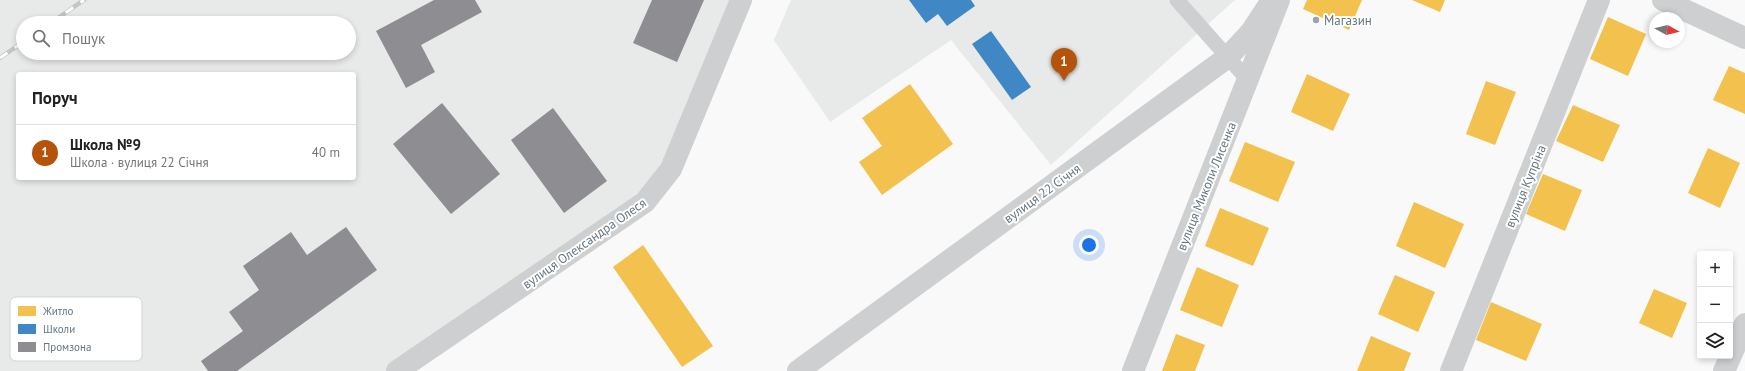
<!DOCTYPE html>
<html lang="uk">
<meta charset="utf-8">
<style>
body{margin:0;font-family:"PT Sans",sans-serif;background:#f2f2f2;color:#222}
.controls{position:absolute;right:12px;bottom:12px;display:grid;overflow:hidden;border-radius:4px;box-shadow:0 2px 6px #0003}
.controls button{width:36px;height:36px;display:grid;place-items:center;padding:0;border:0;border-bottom:1px solid #e0e0e0;background:#fff;color:#222;font:20px sans-serif}
.compass{position:absolute;left:1649px;top:12px;width:36px;height:36px;border-radius:50%;background:#fff;box-shadow:0 2px 6px #0003;rotate:98deg}
.you{position:absolute;left:1089px;top:245px;width:14px;height:14px;margin:-10px;border:3px solid #fff;border-radius:50%;background:#1a73e8;box-shadow:0 0 0 6px #1a73e833}
.badge{display:grid;place-items:center;width:26px;height:26px;border-radius:50%;background:#b45309;color:#fff;font-size:13px;font-weight:700}
.pin{position:absolute;translate:-50% -33px;filter:drop-shadow(0 1px 2px #0008)}
.pin::after{content:'';position:absolute;top:21px;width:14px;height:12px;background:inherit;clip-path:polygon(0 0,100% 0,50% 100%)}
.list{margin:0;padding:0;list-style:none}
h2{display:flex;justify-content:space-between;align-items:center;height:52px;margin:0;padding:0 16px;font-size:17px}
h2 small{font-size:13px;font-weight:400;color:#767676}
.list li{display:grid;grid-template-columns:26px 1fr auto;gap:12px;align-items:center;box-sizing:border-box;height:56px;padding:0 16px;border-top:1px solid #e0e0e0}
.list b{display:block;font-size:15px;white-space:nowrap}
.list p{margin:0;font-size:13px;white-space:nowrap;color:#767676}
.list em{font-size:13px;font-style:normal;color:#767676}
.icon{flex:none;width:22px;height:22px;fill:none;stroke:currentColor;stroke-width:2;stroke-linecap:round;stroke-linejoin:round}
.map{position:relative;flex:none;width:1745px;height:371px;overflow:hidden}
.search{position:absolute;background:#fff;box-shadow:0 2px 6px #0003;left:16px;top:16px;width:340px;height:44px;display:flex;align-items:center;gap:10px;box-sizing:border-box;padding:0 14px;border-radius:22px;color:#767676;font-size:15px}
.panel{position:absolute;background:#fff;box-shadow:0 2px 6px #0003;left:16px;top:72px;width:340px;height:108px;border-radius:4px}
.map>svg:first-child{display:block}
.built{fill:#e8e9e9;fill-rule:evenodd}
.homes{fill:#f2c14e}
.schools{fill:#3f88c5}
.industry{fill:#8d8d92}
.lines{fill:none;stroke-linecap:round;stroke-linejoin:round}
.service{stroke:#cecfd0;stroke-width:15}
.minor{stroke:#cecfd0;stroke-width:22}
.tertiary{stroke:#cecfd0;stroke-width:22}
.rail-casing{stroke:#c3c5c6;stroke-width:4.5}
.rail{stroke:#fff;stroke-width:3;stroke-dasharray:9;stroke-linecap:butt}
.poi-dot{fill:#99a4ac;stroke:#fff;stroke-width:1.5}
.labels{text-anchor:middle;stroke-width:4;stroke-linejoin:round;paint-order:stroke}
.poi-label{font-size:13px;fill:#657683;stroke:#fff;text-anchor:start}
.street-label{font-size:13px;fill:#657683;stroke:#fff}
.key{fill:#fff;stroke:#d1d6da;stroke-width:1}
.key-label{font-size:11px;fill:#657683}
</style>
<div class="map">
<svg width="1745" height="371" viewBox="0 0 1745 371">
<rect width="100%" height="100%" fill="#f9f9f9"/>
<path class="built" d="M0,0H741L645,202L397,371H0ZM23,23H349V53H23ZM18,74H354V178H18Z
M791,0H1235L1051,165L951,40L830,122L774,40Z"/>
<path class="homes" d="M1307,0H1362L1349,30L1303,9Z
M1412,0H1445L1440,12Z
M1608,17L1646,34L1628,76L1590,59Z
M1729,66L1745,73V114L1713,100Z
M1307,74L1350,94L1333,131L1291,112Z
M1486,81L1516,92L1495,145L1466,134Z
M910,84L953,144L882,195L859,162L882,146L862,118Z
M1573,105L1620,125L1603,162L1556,141Z
M1245,142L1295,162L1278,202L1229,181Z
M1708,148L1740,163L1720,208L1688,193Z
M1543,174L1582,190L1565,231L1526,214Z
M1414,202L1464,224L1445,268L1396,246Z
M1220,208L1269,228L1253,266L1205,246Z
M643,245L713,346L682,367L613,267Z
M1197,267L1239,285L1222,327L1180,310Z
M1395,275L1435,292L1418,332L1378,314Z
M1654,289L1687,303L1672,338L1639,323Z
M1491,302L1542,324L1526,361L1476,340Z
M1176,334L1205,345L1195,371H1162Z
M1371,336L1411,353L1404,371H1357Z"/>
<path class="schools" d="M909,0H971L975,6L947,26L938,14L926,23Z
M991,31L1031,87L1012,100L972,44Z"/>
<path class="industry" d="M434,0H475L482,12L421,45L435,72L406,88L376,31Z
M652,0H704L677,62L633,43Z
M442,103L500,174L451,214L393,144Z
M553,108L607,181L564,213L511,140Z
M346,227L377,270L237,371H208L201,361L243,331L229,312L259,290L243,266L291,232L307,255Z"/>
<g class="lines">
<path class="service" d="M1177,0L1248,80"/>
<path class="minor" d="M1663,0L1745,38
M397,371L645,202L671,169L741,0
M1133,371L1279,0
M1451,371L1599,0
M1724,371L1745,324"/>
<path class="tertiary" d="M798,371L1228,57L1251,32L1272,0"/>
<g class="rail-casing">
<path id="rail" d="M51,23L84,0
M0,58L23,42"/>
</g>
<use href="#rail" class="rail"/>
</g>
<circle class="poi-dot" cx="1316" cy="20" r="4"/>
<g class="labels">
<g class="poi-label">
<text x="1324" y="25">Магазин</text>
</g>
<g class="street-label">
<text transform="translate(1206 186) rotate(-68)" y="5">вулиця Миколи Лисенка</text>
<text transform="translate(1525 186) rotate(-68)" y="5">вулиця Купріна</text>
<text transform="translate(1042 193) rotate(-36)" y="5">вулиця 22 Січня</text>
<text transform="translate(584 243) rotate(-35)" y="5">вулиця Олександра Олеся</text>
</g>
</g>
<rect x="10" y="297" width="132" height="64" rx="6" class="key"/>
<rect x="18" y="306" width="18" height="10" fill="#f2c14e"/>
<rect x="18" y="324" width="18" height="10" fill="#3f88c5"/>
<rect x="18" y="342" width="18" height="10" fill="#8d8d92"/>
<g class="key-label">
<text x="43" y="315">Житло</text>
<text x="43" y="333">Школи</text>
<text x="43" y="351">Промзона</text>
</g>
</svg>
<div class="controls">
<button>+</button>
<button>−</button>
<button><svg class="icon" aria-label="layers" viewBox="0 0 24 24"><path d="M12 4l9 5-9 5-9-5zM3 14l9 5 9-5"/></svg></button>
</div>
<svg class="compass" viewBox="-18 -18 36 36"><path d="M0-13l5 13h-10z" fill="#e53935"/><path d="M0 13l5-13h-10z" fill="#767676"/></svg>
<div class="you"></div>
<div class="pin badge" style="left:1064px;top:81px">1</div>
<div class="search"><svg class="icon" aria-label="search" viewBox="0 0 24 24"><circle cx="10" cy="10" r="6"/><path d="M15 15l6 6"/></svg>Пошук</div>
<section class="panel">
<h2>Поруч<small></small></h2>
<ul class="list">
<li><span class="badge">1</span><div><b>Школа №9</b><p>Школа · вулиця 22 Січня</p></div><em>40 m</em></li>
</ul>
</section>
</div>
